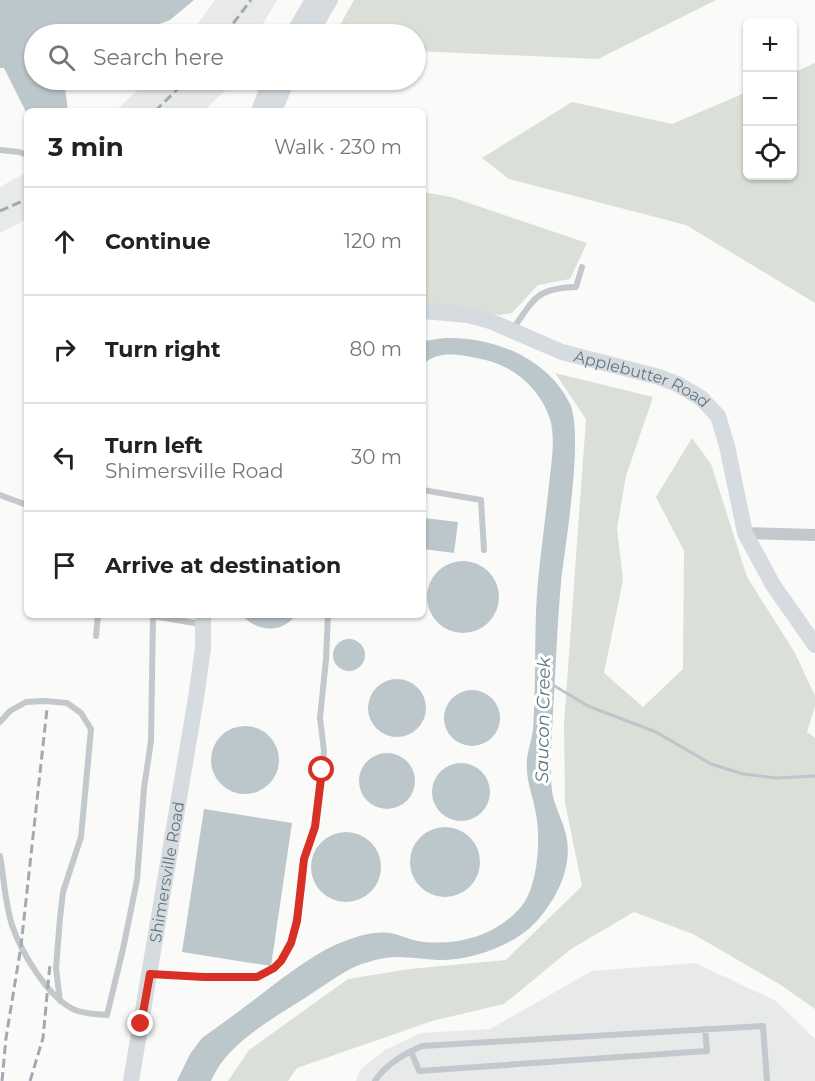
<!DOCTYPE html>
<meta charset="utf-8">
<style>
body{margin:0;font-family:Montserrat,sans-serif;background:#f6f6f6;color:#222}
.controls{position:absolute;right:18px;top:18px;display:grid;overflow:hidden;border-radius:9px;box-shadow:0 2px 4px #0004}
.controls button{width:54px;height:54px;display:grid;place-items:center;padding:0;border:0;border-bottom:2px solid #e0e0e0;background:#fff;color:#222;font:30px sans-serif}
.stop{position:absolute;width:18px;height:18px;margin:-14px;border:4px solid #d93025;border-radius:50%;background:#fff}
.stop.end{background:#d93025;border-color:#fff;box-shadow:0 2px 6px #0008}
.list{margin:0;padding:0;list-style:none}
h2{display:flex;justify-content:space-between;align-items:center;height:78px;margin:0;padding:0 24px;font-size:26px}
h2 small{font-size:20px;font-weight:400;color:#767676}
.list li{display:grid;grid-template-columns:39px 1fr auto;gap:18px;align-items:center;box-sizing:border-box;height:108px;padding:0 24px;border-top:2px solid #e0e0e0}
.list b{display:block;font-size:22px;white-space:nowrap}
.list p{margin:0;font-size:20px;white-space:nowrap;color:#767676}
.list em{font-size:20px;font-style:normal;color:#767676}
.icon{flex:none;width:33px;height:33px;fill:none;stroke:currentColor;stroke-width:2;stroke-linecap:round;stroke-linejoin:round}
.map{position:relative;flex:none;width:815px;height:1081px;overflow:hidden}
.search{position:absolute;background:#fff;box-shadow:0 2px 4px #0004;left:24px;top:24px;width:402px;height:66px;display:flex;align-items:center;gap:15px;box-sizing:border-box;padding:0 21px;border-radius:33px;color:#767676;font-size:22px}
.panel{position:absolute;background:#fff;box-shadow:0 2px 4px #0004;left:24px;top:108px;width:402px;height:510px;border-radius:9px}
.map>svg:first-child{display:block}
.built{fill:#e8e9e9}
.green{fill:#dadfd7}
.water{fill:#bbc7cb}
.lines{fill:none;stroke-linecap:round;stroke-linejoin:round}
.stream{stroke:#bbc7cb;stroke-width:3}
.lane{stroke:#c3c8cc;stroke-width:6}
.street{stroke:#c3c8cc;stroke-width:12}
.secondary{stroke:#d6dbdf;stroke-width:16}
.rail{stroke:#a2aab0;stroke-width:3;stroke-dasharray:9 4.5;stroke-linecap:butt}
.route{stroke:#d93025;stroke-width:8}
.labels{text-anchor:middle;stroke-width:6;stroke-linejoin:round;paint-order:stroke}
.street-label{font-size:16px;fill:#657683;stroke:#fff}
.water-label{font-size:18px;font-style:italic;fill:#60757c;stroke:#fff}
</style>
<div class="map">
<svg width="815" height="1081" viewBox="0 0 815 1081">
<rect width="100%" height="100%" fill="#fafaf8"/>
<path class="built" d="M215,0H277L257,34H190Z
M149,80H231L225,91L203,111H115Z
M27,172V219L0,233V187Z
M695,963L776,1001L815,1039V1081H356L360,1070L385,1050L420,1033L490,1029L592,971Z"/>
<path class="green" d="M354,0H716L598,59L416,51V34H335Z
M815,63V303L686,225L509,179L482,158L572,102L672,124L747,92L748,176H792L793,73Z
M423,192L451,197L587,243L570,279L538,285L512,313L500,315L423,303Z
M555,373L653,397L626,476L617,528L623,580L604,673L643,707L683,669L684,551L656,497L692,438L711,464L747,577L795,653L815,696V706L807,732L815,738V1009L781,985L693,934L634,912L571,949L504,1004L432,1021L297,1068L288,1081H228L249,1050L348,979L410,969L506,960L582,886L565,802L564,723L586,419Z"/>
<path class="water" d="M0,0H194L170,20L135,34H34V80H64L68,111H27V114L4,68H0Z
M445,338C492,336 548,358 570,404C584,435 565,545 561,583C557,626 556,668 553,711C552,737 549,765 552,791C554,805 561,817 565,831C575,864 557,899 535,923C513,946 470,961 438,960C420,959 403,955 385,958C374,960 360,964 350,969C334,978 320,988 305,998C271,1020 227,1043 211,1081H177L190,1054L202,1038C226,1021 249,1004 272,986C295,969 318,951 345,941C361,935 378,930 395,934C405,937 414,941 424,942C461,945 496,935 521,907C538,887 541,839 536,814C533,795 525,779 527,759C528,749 532,739 533,729C537,676 533,623 539,571C542,542 546,514 549,485C551,464 556,440 550,419C540,388 513,365 481,359C463,355 437,349 423,365V341Z
M424,518L458,522L454,553L423,549Z
M427 597a36 36 0 1 1 72 0a36 36 0 1 1-72 0Z
M241,615H296C281,634 258,632 241,615Z
M333 655a16 16 0 1 1 32 0a16 16 0 1 1-32 0Z
M368 708a29 29 0 1 1 58 0a29 29 0 1 1-58 0Z
M444 718a28 28 0 1 1 56 0a28 28 0 1 1-56 0Z
M211 760a34 34 0 1 1 68 0a34 34 0 1 1-68 0Z
M359 781a28 28 0 1 1 56 0a28 28 0 1 1-56 0Z
M432 792a29 29 0 1 1 58 0a29 29 0 1 1-58 0Z
M204,809L292,823L271,966L182,952Z
M410 862a35 35 0 1 1 70 0a35 35 0 1 1-70 0Z
M311 867a35 35 0 1 1 70 0a35 35 0 1 1-70 0Z"/>
<g class="lines">
<path class="stream" d="M553,685L588,706L656,732L711,764L743,774L776,778L815,776"/>
<path class="lane" d="M0,150L19,152L27,155
M513,329C534,299 536,288 576,287L582,267
M423,490L481,500L484,550
M0,495L27,505
M153,616L200,624
M96,636L98,615
M0,722L10,711L26,702L45,701L67,703L81,713L91,729L81,837L63,892L60,918L56,968L60,1001
M0,856C4,878 5,904 12,925C21,952 48,998 75,1010C84,1014 97,1014 107,1015L123,949L137,880L144,788L151,741L153,615
M151,974L204,977H257L274,968L281,961L291,943L302,888L304,859L315,827L318,809L324,751L320,718L326,659L328,615
M411,1051L419,1071L707,1051L705,1029
M375,1081C385,1065 406,1053 422,1046L763,1026L767,1081"/>
<path class="street" d="M745,533L815,535"/>
<g class="secondary">
<path d="M293,34L313,0"/>
<path d="M310,34L330,0"/>
<path d="M259,111L271,80"/>
<path d="M274,111L287,80"/>
<path id="s1" d="M423,311L468,315L490,321L562,352L659,377L677,384L701,398L718,416L727,446L745,533L773,585L815,645"/>
<path id="s2" d="M131,1081L196,698L203,648V615"/>
</g>
<path class="rail" d="M225,34L251,0
M155,111L187,80
M0,211L27,199
M2,1081L6,1038L21,946L47,709
M30,1081L43,1038L50,964"/>
</g>
<g class="lines">
<path class="route" d="M141,1024L150,974L204,977H257L274,968L281,961L291,943L297,921L304,859L315,827L322,770"/>
</g>
<g class="labels">
<g class="street-label">
<text dy="6" stroke="none"><textPath href="#s1" startOffset="231">Applebutter Road</textPath></text>
<text dy="6" stroke="none"><textPath href="#s2" startOffset="212">Shimersville Road</textPath></text>
</g>
<g class="water-label">
<text transform="translate(543 720) rotate(-89)" y="6">Saucon Creek</text>
</g>
</g>
</svg>
<div class="controls">
<button>+</button>
<button>−</button>
<button><svg class="icon" aria-label="locate" viewBox="0 0 24 24"><circle cx="12" cy="12" r="6"/><path d="M12 2v4M12 18v4M2 12h4M18 12h4"/></svg></button>
</div>
<div class="stop" style="left:322px;top:770px"></div>
<div class="stop end" style="left:141px;top:1024px"></div>
<div class="search"><svg class="icon" aria-label="search" viewBox="0 0 24 24"><circle cx="10" cy="10" r="6"/><path d="M15 15l6 6"/></svg>Search here</div>
<section class="panel">
<h2>3 min<small>Walk · 230 m</small></h2>
<ul class="list">
<li><svg class="icon" aria-label="ahead" viewBox="0 0 24 24"><path d="M12 20V5M6 11l6-6 6 6"/></svg><div><b>Continue</b></div><em>120 m</em></li>
<li><svg class="icon" aria-label="right" viewBox="0 0 24 24"><path d="M7 20v-9h11M14 6l5 5-5 5"/></svg><div><b>Turn right</b></div><em>80 m</em></li>
<li><svg class="icon" aria-label="left" viewBox="0 0 24 24"><path d="M17 20v-9H6M10 6l-5 5 5 5"/></svg><div><b>Turn left</b><p>Shimersville Road</p></div><em>30 m</em></li>
<li><svg class="icon" aria-label="arrive" viewBox="0 0 24 24"><path d="M6 21V4h12l-3 4 3 4H6"/></svg><div><b>Arrive at destination</b></div></li>
</ul>
</section>
</div>
